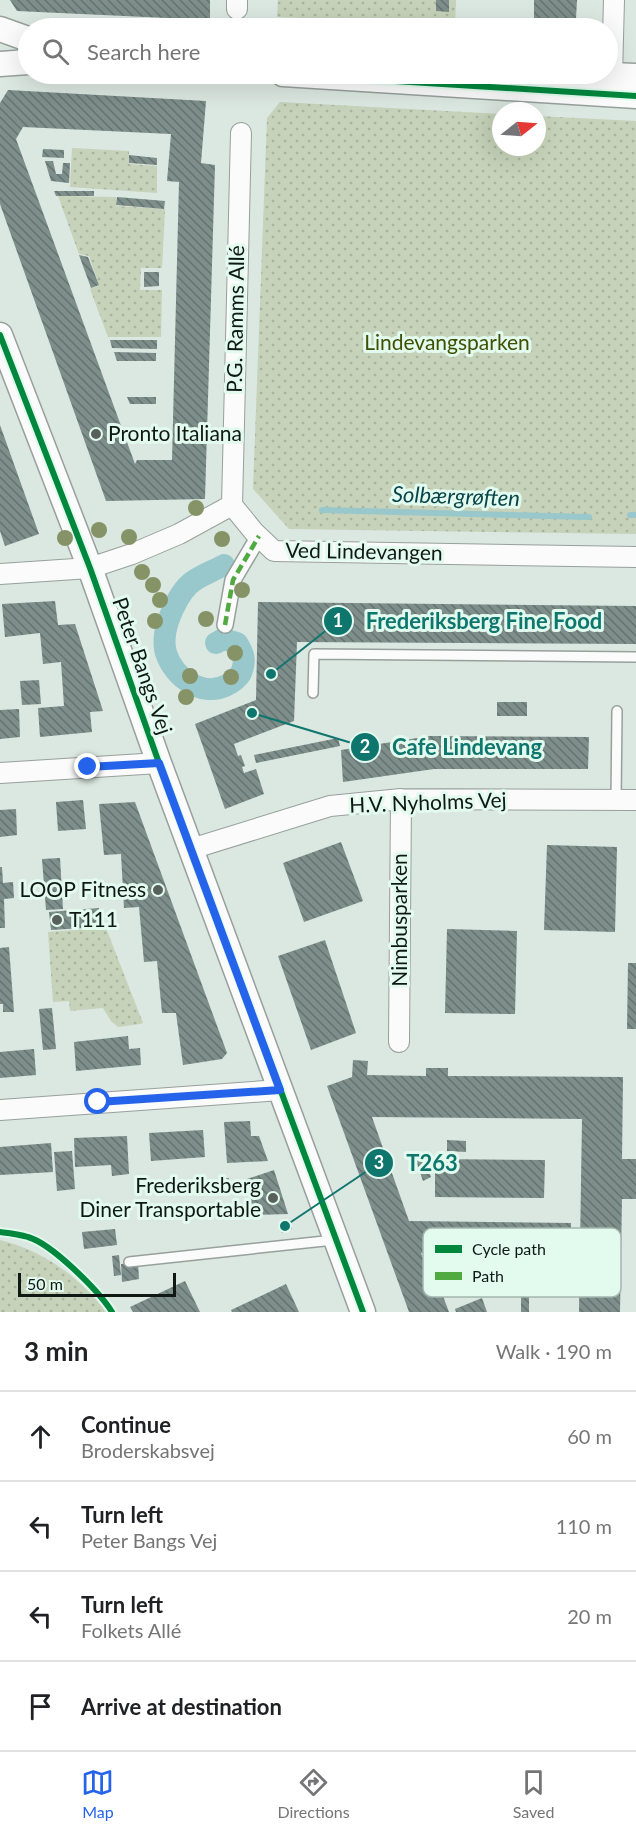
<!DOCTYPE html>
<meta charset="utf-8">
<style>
body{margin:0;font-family:Lato,sans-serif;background:#f2f2f2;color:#202124}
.compass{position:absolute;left:492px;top:102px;width:54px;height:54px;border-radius:50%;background:#fff;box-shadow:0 6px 24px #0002;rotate:73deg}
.scale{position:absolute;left:18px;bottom:15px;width:158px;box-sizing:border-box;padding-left:6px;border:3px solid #101814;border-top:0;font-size:16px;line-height:21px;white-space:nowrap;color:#101814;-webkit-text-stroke:4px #e2fbee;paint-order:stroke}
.stop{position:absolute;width:18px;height:18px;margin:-14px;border:4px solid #2563eb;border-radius:50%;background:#fff}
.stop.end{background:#2563eb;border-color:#fff;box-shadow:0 2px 6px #0008}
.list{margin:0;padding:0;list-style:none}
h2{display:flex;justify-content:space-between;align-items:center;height:78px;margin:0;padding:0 24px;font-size:26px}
h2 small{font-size:20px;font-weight:400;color:#757577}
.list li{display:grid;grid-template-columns:39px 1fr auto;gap:18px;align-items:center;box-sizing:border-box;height:90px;padding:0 24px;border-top:2px solid #e0e0e0}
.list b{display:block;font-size:22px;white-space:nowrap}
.list p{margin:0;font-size:20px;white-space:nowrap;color:#757577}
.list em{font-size:20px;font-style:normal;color:#757577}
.icon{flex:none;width:33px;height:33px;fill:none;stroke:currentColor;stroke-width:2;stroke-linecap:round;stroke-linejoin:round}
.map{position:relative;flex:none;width:636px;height:1312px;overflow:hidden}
.search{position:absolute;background:#fff;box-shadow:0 6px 24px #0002;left:18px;right:18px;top:18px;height:66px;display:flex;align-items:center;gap:15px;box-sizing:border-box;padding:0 21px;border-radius:33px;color:#757577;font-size:22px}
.sheet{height:438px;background:#fff}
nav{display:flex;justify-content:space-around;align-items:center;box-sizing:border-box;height:84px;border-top:2px solid #e0e0e0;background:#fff;font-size:16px;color:#757577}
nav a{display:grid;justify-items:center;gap:3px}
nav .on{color:#2563eb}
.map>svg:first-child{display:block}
.park{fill:url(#park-dots)}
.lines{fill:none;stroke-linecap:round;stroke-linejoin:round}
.stream{stroke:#98c8cb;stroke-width:6}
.canal{stroke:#98c8cb;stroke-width:22}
.building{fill:url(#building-back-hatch);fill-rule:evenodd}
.service-casing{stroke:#97a09c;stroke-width:12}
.pedestrian-casing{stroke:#97a09c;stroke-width:18}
.minor-casing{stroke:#97a09c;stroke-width:22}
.tertiary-casing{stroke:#97a09c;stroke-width:27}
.service{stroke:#fafbfa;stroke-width:9}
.pedestrian{stroke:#fafbfa;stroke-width:15}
.minor{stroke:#fafbfa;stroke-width:20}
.tertiary{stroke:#fafbfa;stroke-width:24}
.quiet{stroke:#51a942;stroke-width:4.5;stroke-dasharray:9 4.5;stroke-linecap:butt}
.cycleway-casing{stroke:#e2fbee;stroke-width:10}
.cycleway{stroke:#00873e;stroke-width:6}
.tree{fill:#869367}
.route{stroke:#2563eb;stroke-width:8}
.poi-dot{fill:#57605c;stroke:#e2fbee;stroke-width:2}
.labels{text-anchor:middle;stroke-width:6;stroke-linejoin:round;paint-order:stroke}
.street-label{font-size:21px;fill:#101814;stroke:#e2fbee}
.park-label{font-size:21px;fill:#414f03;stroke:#e2fbee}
.poi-label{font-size:21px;fill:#101814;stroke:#e2fbee;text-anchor:start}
.water-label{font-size:22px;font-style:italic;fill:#09444a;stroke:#e2fbee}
.key{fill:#e2fbee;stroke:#a3b7ad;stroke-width:1.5}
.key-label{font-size:16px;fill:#101814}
.leader{fill:none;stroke:#0f766e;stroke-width:2}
.callout-dot{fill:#0f766e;stroke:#e2fbee;stroke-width:2}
.mark-label{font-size:18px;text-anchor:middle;font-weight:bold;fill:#fff}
.callout-label{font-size:22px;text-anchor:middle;font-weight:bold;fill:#0f766e;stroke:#e2fbee;stroke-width:6;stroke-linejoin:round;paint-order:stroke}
</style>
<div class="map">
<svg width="636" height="1312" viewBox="0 0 636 1312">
<defs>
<pattern id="park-dots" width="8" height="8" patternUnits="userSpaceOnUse" patternTransform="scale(1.5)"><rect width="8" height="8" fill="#c6d2b9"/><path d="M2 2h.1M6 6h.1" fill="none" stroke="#a9b49e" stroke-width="1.8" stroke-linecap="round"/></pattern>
<pattern id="building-back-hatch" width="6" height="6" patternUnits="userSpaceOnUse" patternTransform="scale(1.5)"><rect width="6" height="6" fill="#7d8e8b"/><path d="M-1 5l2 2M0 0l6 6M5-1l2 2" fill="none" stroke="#657370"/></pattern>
</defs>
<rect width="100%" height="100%" fill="#dbe7e1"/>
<path class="park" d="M278,0H456L455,25L277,17Z
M280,102L501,114V147H537V116L636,121V534L289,529L253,489L267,118Z
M72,148L129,151V164L157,166V193L70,187Z
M58,196L116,197V206L165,209L162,268H141L140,290H162L161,337H108L90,289L99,285L89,256L79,254Z
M106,928L143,1023L140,1024L118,1027L111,1021L103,1008L70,1011L69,1001L53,1002L48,932Z
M0,1240C42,1250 80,1277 106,1312H0Z"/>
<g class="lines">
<path class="stream" d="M322,510L589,517
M630,515H636"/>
<path class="canal" d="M216,643L223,639L237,643C244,654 246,661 241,673C238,678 233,682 227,685C203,698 174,678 166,653C162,639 167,622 173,609C178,598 185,586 195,580C204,574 215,570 224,565"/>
</g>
<path class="building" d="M10,0H210V20L17,11Z
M436,0H449V12L436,11Z
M534,0H577L576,19L534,18Z
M8,90L206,101L201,163L215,165L205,499L106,501L0,204V103ZM23,127L171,134L167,181L179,182L172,460H137L135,464L16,139Z
M43,149L64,150V158L42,157Z
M129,155L157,158V165L129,163Z
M45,161H53L56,174H62L63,163H70L69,183L51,181Z
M54,191H94V196H56Z
M117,197L165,201L164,209L116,205Z
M79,255L88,257L99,285L91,288Z
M144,272H159V286L144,287Z
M110,340H157V349L112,348Z
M114,352L156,353V361H117Z
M127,397H156V404H130Z
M0,425L39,534L5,546L0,531Z
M55,601L58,625L75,624L103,711L90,712L92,732L40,737L38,708L64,706L61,662L43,664L40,633L5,637L2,604Z
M258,602L636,606V644L297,642L294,721L234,744L238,756L241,755L245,766L242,767L244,773L256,769L264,794L225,809L195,724L256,700Z
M39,680L41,704L22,705L20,681Z
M497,702H527V716H497Z
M19,709L20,737L0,739V710Z
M430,736L589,737L588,769H434L343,782L341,750Z
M338,738L340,746L256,763L254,755Z
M83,800L86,829L58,831L56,802Z
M135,802L227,1053L222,1059L183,1065L176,1013H162L157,961L144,962L139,907L124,908L121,854L104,855L99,804Z
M16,809L17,835L0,837V810Z
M341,842L363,901L304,922L283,863Z
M547,845L617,847L615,932L544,930Z
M60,858L63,909L46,910L42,859Z
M0,867H2L3,883L13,882L14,898L4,899L5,928H0Z
M99,908L100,927L51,930L49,912Z
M447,929L517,931L515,1014L445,1013Z
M325,940L356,1033L311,1050L278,956Z
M9,947L14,1012H3V1004H0V948Z
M628,963H636V1029H627Z
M52,1008L56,1049L43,1050L39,1009Z
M128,1036L129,1049L140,1048L141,1065L76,1071L74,1042Z
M34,1049L36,1075L0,1078V1052Z
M353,1060L368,1061L367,1075L426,1076V1068H448V1076L623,1077L622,1159H636V1199H622L620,1312H579L582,1119L372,1117L409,1221L571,1223V1255L421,1253L432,1283H438L449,1312H409L327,1086L352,1077Z
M250,1121L251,1136H259L268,1161L227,1163L224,1122Z
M203,1130L205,1157L151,1161L149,1133Z
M127,1136L129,1174L112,1176L111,1165L75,1167L74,1138Z
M447,1140L466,1141V1152L447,1151Z
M51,1143L53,1172L0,1175V1147Z
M72,1151L75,1189L57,1191L54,1152Z
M424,1158L431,1177L423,1181L416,1161Z
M435,1159L545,1160L544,1198L435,1197Z
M274,1170L288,1214L255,1215L244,1180Z
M229,1178V1188L219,1189L218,1179Z
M289,1220L292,1229L282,1233L279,1224Z
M115,1229L117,1245L84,1249L82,1232Z
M119,1255L121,1275L114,1276L112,1256Z
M138,1263L139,1279L122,1282L121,1264Z
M185,1281L200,1312H133L130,1307Z
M286,1284L299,1312H232L231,1310Z
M521,1295L529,1296V1312H521Z
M482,1298L487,1312H456L455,1309Z"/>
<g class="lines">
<g class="service-casing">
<path id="service" d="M313,693L314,654L636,657
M616,801L617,711
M129,1262L334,1240"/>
</g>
<g class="pedestrian-casing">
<path id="pedestrian" d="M225,625L233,580L259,536"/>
</g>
<g class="minor-casing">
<path id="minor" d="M237,9V0
M612,75L614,0
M232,505L254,532L274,551L636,557
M232,505L241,133
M0,574L90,568L132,554L179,534L232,505
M0,773L159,763
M191,849L330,806L401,799L636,800
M399,1042L401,799
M0,1110L280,1090"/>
</g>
<g class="tertiary-casing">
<path id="tertiary" d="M0,29L28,39
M0,64L28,62
M283,74L636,96
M587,74L636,76
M0,335L90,568L159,763L363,1312"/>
</g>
<use href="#service" class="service"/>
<use href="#pedestrian" class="pedestrian"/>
<use href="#minor" class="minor"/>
<use href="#tertiary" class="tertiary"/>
<path class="quiet" d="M225,625L233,580L259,536"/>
<g class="cycleway-casing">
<path id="cycleway" d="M283,74L636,96
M0,335L90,568L159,763L363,1312
M0,1232C9,1233 19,1234 28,1237C52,1244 99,1291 112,1312"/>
</g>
<use href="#cycleway" class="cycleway"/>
</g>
<g class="tree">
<circle cx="196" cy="508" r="8"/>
<circle cx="99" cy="530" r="8"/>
<circle cx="129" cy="537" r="8"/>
<circle cx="65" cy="538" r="8"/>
<circle cx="222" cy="539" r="8"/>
<circle cx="142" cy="572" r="8"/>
<circle cx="153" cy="585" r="8"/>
<circle cx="242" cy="590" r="8"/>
<circle cx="160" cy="600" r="8"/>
<circle cx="206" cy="619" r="8"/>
<circle cx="155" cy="621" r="8"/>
<circle cx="235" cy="653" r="8"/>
<circle cx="190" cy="676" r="8"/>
<circle cx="231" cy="677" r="8"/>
<circle cx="186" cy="697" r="8"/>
</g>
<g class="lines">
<path class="route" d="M88,767L159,763L280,1090L98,1102"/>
</g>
<g class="poi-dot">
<circle cx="96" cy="434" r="6"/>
<circle cx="158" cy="890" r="6"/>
<circle cx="57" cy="920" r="6"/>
<circle cx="273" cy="1198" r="6"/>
</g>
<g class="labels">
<g class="street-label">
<text transform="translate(236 319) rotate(-89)" y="7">P.G. Ramms Allé</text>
<text transform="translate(364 552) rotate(1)" y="7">Ved Lindevangen</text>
<text transform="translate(142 666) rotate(71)" y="7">Peter Bangs Vej</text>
<text transform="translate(428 803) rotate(-2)" y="7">H.V. Nyholms Vej</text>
<text transform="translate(400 920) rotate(-90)" y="7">Nimbusparken</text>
</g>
<g class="park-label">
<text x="447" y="350">Lindevangsparken</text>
</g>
<g class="poi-label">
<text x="108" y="441">Pronto Italiana</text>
<text x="146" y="897" text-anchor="end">LOOP Fitness</text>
<text x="69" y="927">T111</text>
<text x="261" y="1193" text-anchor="end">Frederiksberg<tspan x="261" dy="24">Diner Transportable</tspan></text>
</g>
<g class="water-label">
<text transform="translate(456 496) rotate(2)" y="8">Solbærgrøften</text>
</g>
</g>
<rect x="423" y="1228" width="198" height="69" rx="9" class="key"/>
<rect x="435" y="1245" width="27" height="8" fill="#00873e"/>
<rect x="435" y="1272" width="27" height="8" fill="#51a942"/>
<g class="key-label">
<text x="472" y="1255">Cycle path</text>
<text x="472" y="1282">Path</text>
</g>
<path class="leader" d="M271 674L338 621M252 713L365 747M285 1226L379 1163"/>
<g class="callout-dot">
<circle cx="271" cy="674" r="6"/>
<circle cx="252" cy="713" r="6"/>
<circle cx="285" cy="1226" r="6"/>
<circle cx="338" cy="621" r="15"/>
<circle cx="365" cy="747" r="15"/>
<circle cx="379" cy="1163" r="15"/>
</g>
<g class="mark-label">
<text x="338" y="627">1</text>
<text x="365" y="753">2</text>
<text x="379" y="1169">3</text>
</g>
<g class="callout-label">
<text x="484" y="629">Frederiksberg Fine Food</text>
<text x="467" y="755">Cafe Lindevang</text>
<text x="432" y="1171">T263</text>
</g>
</svg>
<svg class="compass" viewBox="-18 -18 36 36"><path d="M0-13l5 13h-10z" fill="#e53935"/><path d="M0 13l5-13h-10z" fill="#757577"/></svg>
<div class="scale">50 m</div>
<div class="stop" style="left:98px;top:1102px"></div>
<div class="stop end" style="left:88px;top:767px"></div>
<div class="search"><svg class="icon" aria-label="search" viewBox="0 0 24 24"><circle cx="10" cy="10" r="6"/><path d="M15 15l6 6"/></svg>Search here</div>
</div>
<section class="sheet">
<h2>3 min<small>Walk · 190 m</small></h2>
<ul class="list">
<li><svg class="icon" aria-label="ahead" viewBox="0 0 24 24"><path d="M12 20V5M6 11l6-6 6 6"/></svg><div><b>Continue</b><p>Broderskabsvej</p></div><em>60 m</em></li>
<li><svg class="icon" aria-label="left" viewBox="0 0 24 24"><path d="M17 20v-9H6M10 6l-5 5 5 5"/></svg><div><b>Turn left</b><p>Peter Bangs Vej</p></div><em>110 m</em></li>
<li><svg class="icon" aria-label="left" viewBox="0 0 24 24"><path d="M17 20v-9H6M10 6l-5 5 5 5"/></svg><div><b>Turn left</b><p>Folkets Allé</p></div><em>20 m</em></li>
<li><svg class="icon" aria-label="arrive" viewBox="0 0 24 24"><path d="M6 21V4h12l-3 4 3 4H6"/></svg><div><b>Arrive at destination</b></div></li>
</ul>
</section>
<nav>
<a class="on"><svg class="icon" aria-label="map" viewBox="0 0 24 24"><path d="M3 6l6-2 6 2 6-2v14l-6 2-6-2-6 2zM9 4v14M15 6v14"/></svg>Map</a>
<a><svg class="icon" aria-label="directions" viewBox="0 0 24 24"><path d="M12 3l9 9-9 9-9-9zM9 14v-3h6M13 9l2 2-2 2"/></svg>Directions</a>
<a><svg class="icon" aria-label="saved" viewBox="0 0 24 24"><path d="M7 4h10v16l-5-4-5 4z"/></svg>Saved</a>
</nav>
